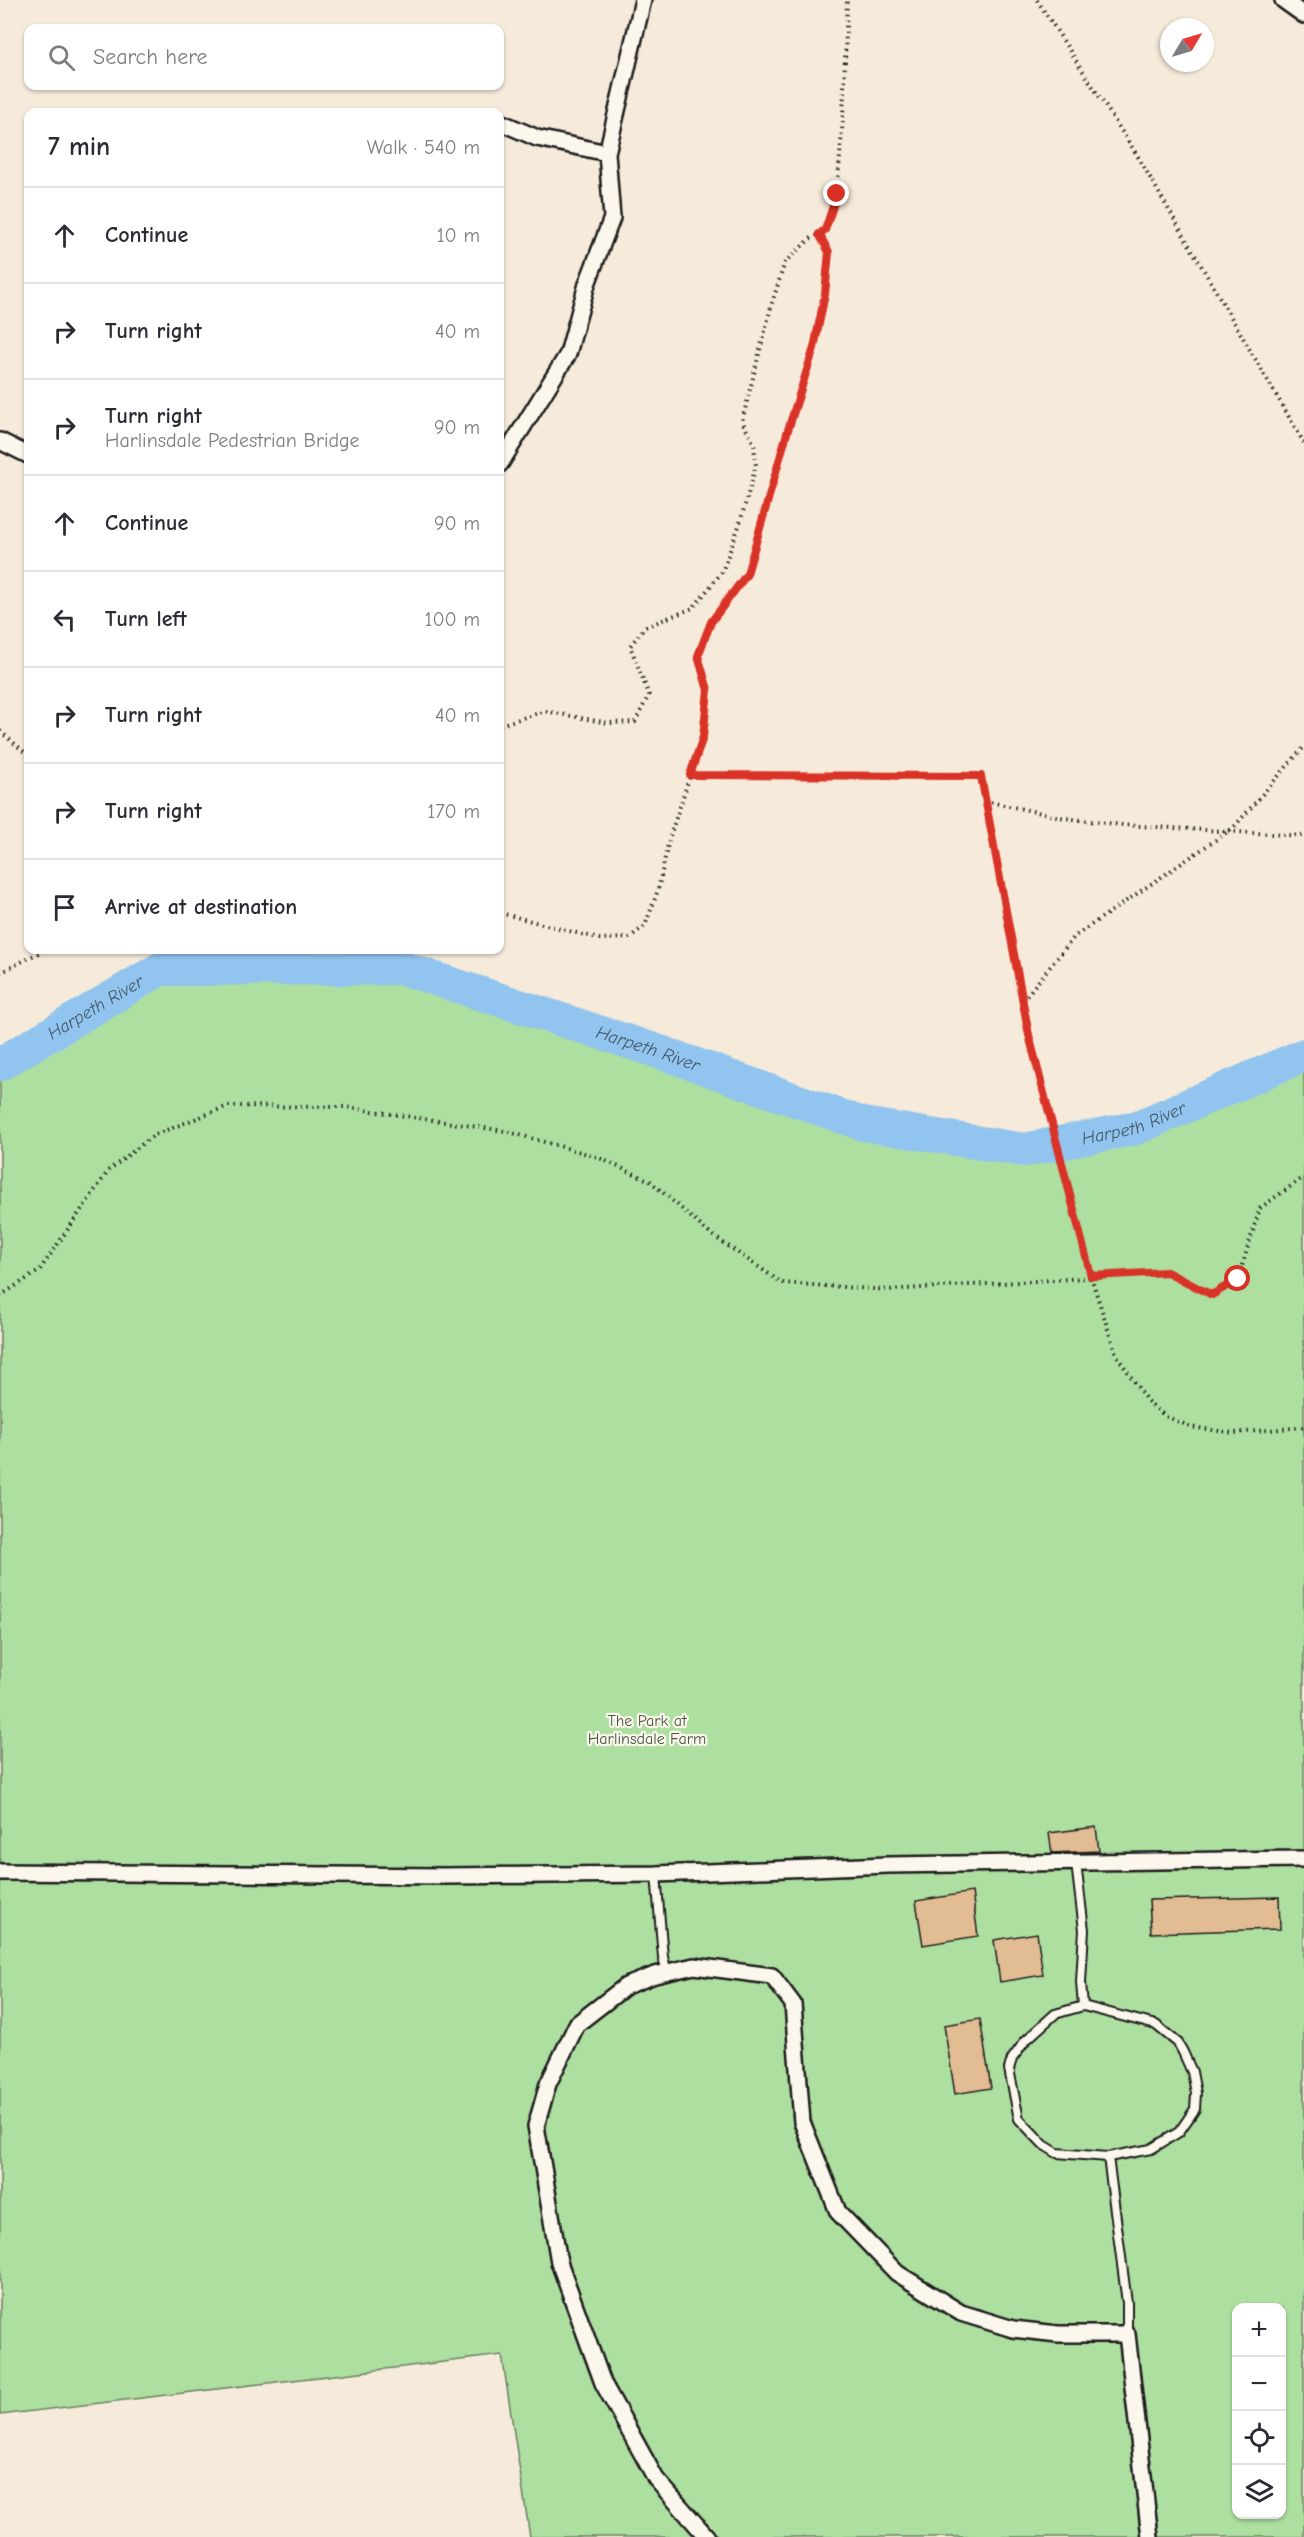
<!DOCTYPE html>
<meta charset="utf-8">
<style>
body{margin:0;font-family:"Comic Neue",sans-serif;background:#f7f7f7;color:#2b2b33}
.controls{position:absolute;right:18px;bottom:18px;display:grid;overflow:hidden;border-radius:12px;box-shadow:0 2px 4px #0004}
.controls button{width:54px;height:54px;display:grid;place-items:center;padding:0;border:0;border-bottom:2px solid #e1e1e2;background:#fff;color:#2b2b33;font:30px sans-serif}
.compass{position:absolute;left:1160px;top:18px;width:54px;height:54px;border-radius:50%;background:#fff;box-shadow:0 2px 4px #0004;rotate:52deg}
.stop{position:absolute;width:18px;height:18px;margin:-14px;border:4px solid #d93025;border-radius:50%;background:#fff}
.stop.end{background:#d93025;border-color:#fff;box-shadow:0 2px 6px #0008}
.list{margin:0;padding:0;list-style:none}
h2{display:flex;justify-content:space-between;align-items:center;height:78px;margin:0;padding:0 24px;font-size:26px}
h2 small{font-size:20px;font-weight:400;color:#7c7c81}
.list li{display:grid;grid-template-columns:39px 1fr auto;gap:18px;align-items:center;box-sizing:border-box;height:96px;padding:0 24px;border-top:2px solid #e1e1e2}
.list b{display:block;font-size:22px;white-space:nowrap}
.list p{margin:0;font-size:20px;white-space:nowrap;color:#7c7c81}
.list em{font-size:20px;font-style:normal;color:#7c7c81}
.icon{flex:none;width:33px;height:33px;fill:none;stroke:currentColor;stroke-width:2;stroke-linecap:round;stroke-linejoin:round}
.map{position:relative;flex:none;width:1304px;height:2537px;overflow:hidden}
.search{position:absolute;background:#fff;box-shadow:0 2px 4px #0004;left:24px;top:24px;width:480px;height:66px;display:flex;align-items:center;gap:15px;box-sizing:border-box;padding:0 21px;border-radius:12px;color:#7c7c81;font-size:22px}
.panel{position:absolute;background:#fff;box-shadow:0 2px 4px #0004;left:24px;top:108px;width:480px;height:846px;border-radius:12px}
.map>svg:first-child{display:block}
.green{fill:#addfa0;stroke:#647e5e;stroke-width:1.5;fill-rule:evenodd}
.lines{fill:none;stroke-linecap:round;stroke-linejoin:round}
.river{stroke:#91c4ee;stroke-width:34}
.building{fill:#e2bd93;stroke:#1c1c1c;stroke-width:1.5}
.lane-casing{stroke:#1c1c1c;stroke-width:12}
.street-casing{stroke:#1c1c1c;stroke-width:20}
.path{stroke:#1c1c1c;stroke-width:4;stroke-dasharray:1.5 4.5;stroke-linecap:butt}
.lane{stroke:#fbf7ec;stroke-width:8}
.street{stroke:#fbf7ec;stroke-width:15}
.route{stroke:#d93025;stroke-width:8}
.labels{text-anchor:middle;stroke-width:4.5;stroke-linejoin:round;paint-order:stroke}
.park-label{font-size:16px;fill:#485644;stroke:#fbf7ec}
.water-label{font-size:18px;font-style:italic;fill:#455766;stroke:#fbf7ec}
</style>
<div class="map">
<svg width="1304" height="2537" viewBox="0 0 1304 2537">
<rect width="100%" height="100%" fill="#f6ebda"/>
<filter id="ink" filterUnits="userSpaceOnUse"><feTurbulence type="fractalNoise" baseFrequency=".0167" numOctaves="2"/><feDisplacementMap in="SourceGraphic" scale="12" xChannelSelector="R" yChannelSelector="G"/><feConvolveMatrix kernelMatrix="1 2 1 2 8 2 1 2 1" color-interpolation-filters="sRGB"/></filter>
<g filter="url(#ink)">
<path class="green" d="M402,968L660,1052L863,1124L1024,1150L1136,1128L1304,1055V2537H530L502,2355L0,2415V1064L160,969ZM1236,2308H1282V2514H1236Z"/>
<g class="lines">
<path class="river" id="s1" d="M0,1064L160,969L402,968L660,1052L863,1124L1024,1150L1136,1128L1304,1055"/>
</g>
<path class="building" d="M1096,1827L1099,1851L1052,1853L1049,1833Z
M972,1892L978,1936L923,1945L916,1901Z
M1279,1897L1280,1929L1151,1933L1149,1900Z
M1037,1933L1043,1975L1000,1982L994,1940Z
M980,2019L991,2088L955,2094L944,2025Z"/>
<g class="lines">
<g class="lane-casing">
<path id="lane" d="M1076,1863L1084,1930L1081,1982L1083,2006L1055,2014L1025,2041L1012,2059L1009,2069L1019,2119L1044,2145L1057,2153L1108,2157L1151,2149L1179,2132L1195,2109L1196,2093L1192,2072L1183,2052L1178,2043L1156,2025L1083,2006
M656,1874L663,1957L667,1972
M1108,2157L1127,2303V2334"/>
</g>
<g class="street-casing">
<path id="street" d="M1283,0L1304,15
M500,122L537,138L607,153
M0,441L28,455
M500,464L568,354L587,284L612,218L607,153L643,0
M0,1872L445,1876L656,1874L888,1865L1304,1859
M707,2537L656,2479L603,2383L559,2262L536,2126L548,2084L577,2024L626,1986L655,1975L694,1966L772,1976L793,2004L802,2122L838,2212L897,2273L961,2313L1013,2329L1058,2334H1127L1150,2537"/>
</g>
<path class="path" d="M1037,0L1137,155L1304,443
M500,725L545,711L608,723L635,722L649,695L630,646L645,627L693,608L722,572L739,526L756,466L754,444L742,421L772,303L785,262L810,239L825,230L837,194L843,118L847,0
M0,731L28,755
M690,775L981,776L1029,1035L1091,1277L1116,1354L1147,1401L1165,1416L1191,1427L1233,1433L1304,1427
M985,801L1065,818L1123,825L1304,836
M500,913L600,939L629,938L645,926L658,890L669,839L703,737L708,690L698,656L711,622L747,574L787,433L814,348L825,294L829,252L819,234
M0,973L44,950
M1023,1000L1075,936L1233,828L1304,747
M0,1296L39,1271L109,1170L154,1135L228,1106L345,1107L505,1131L595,1156L650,1181L709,1233L782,1283L888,1290L1167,1273L1212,1295L1238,1279L1260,1208L1304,1177"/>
<use href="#lane" class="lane"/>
<use href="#street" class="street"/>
</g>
</g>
<g class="lines" filter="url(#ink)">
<path class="route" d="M837,194L825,230L819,234L829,252L825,294L814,348L787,433L747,574L711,622L698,656L708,690L703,737L690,775L981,776L1029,1035L1091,1276L1167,1272L1212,1295L1238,1279"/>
</g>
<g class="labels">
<g class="park-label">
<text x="647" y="1726">The Park at<tspan x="647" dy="18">Harlinsdale Farm</tspan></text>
</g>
<g class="water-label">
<text dy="6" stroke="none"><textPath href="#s1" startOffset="111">Harpeth River</textPath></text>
<text dy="6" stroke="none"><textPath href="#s1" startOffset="687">Harpeth River</textPath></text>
<text dy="6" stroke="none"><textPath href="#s1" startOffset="1191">Harpeth River</textPath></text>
</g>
</g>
</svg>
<div class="controls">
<button>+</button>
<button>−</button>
<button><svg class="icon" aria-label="locate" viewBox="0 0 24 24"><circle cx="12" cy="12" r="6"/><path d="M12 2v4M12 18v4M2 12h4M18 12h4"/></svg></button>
<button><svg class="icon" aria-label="layers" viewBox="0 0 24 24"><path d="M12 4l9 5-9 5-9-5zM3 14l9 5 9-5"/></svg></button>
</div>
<svg class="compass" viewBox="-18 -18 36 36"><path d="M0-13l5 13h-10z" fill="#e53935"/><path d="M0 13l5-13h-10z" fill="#7c7c81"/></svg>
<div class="stop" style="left:1238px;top:1279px"></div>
<div class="stop end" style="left:837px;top:194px"></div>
<div class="search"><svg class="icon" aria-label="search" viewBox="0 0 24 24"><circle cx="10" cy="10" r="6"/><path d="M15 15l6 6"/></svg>Search here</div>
<section class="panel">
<h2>7 min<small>Walk · 540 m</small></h2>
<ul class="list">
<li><svg class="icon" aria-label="ahead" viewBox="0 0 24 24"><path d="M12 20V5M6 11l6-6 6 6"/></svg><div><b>Continue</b></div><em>10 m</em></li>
<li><svg class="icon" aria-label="right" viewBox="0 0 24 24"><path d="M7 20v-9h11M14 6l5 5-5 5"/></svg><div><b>Turn right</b></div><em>40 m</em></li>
<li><svg class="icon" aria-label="right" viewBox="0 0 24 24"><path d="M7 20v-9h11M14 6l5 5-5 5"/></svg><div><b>Turn right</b><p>Harlinsdale Pedestrian Bridge</p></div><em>90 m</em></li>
<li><svg class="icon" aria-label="ahead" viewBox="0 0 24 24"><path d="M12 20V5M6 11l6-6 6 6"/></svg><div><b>Continue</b></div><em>90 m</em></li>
<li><svg class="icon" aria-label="left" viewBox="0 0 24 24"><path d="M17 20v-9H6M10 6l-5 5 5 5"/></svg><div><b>Turn left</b></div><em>100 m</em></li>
<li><svg class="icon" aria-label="right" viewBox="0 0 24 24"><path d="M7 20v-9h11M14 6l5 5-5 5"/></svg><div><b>Turn right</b></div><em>40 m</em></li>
<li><svg class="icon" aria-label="right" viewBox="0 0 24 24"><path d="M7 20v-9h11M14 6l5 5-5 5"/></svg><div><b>Turn right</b></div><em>170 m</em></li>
<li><svg class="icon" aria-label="arrive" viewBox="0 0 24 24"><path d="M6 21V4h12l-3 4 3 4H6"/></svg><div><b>Arrive at destination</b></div></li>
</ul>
</section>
</div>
